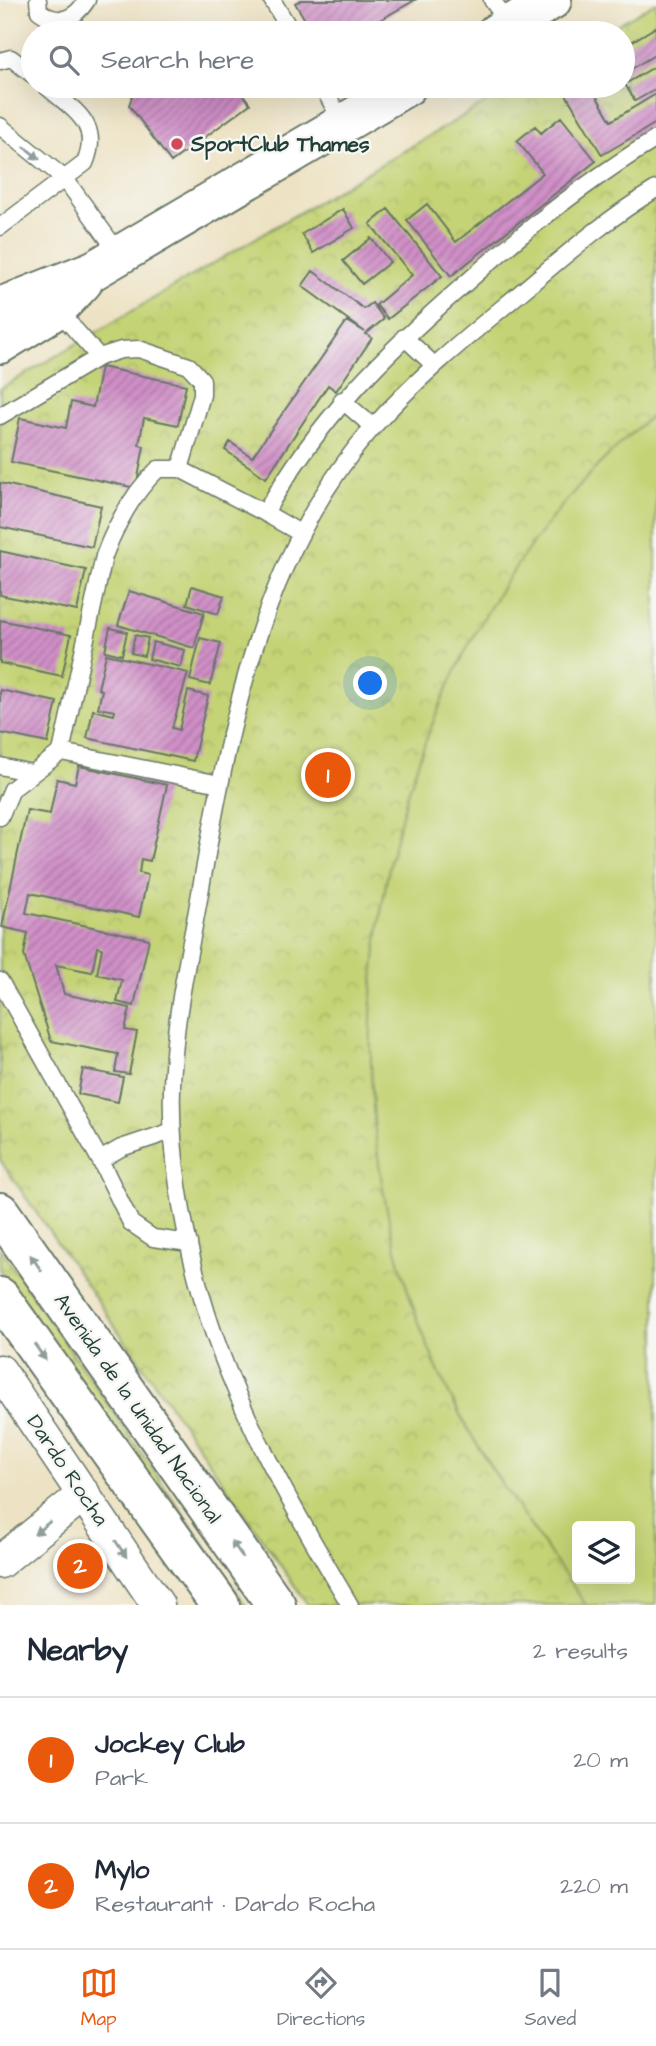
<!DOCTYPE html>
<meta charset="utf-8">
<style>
body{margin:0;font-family:"Architects Daughter",sans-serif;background:#f6f6f7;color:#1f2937}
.controls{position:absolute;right:21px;bottom:21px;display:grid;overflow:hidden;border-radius:7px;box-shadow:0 7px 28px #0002}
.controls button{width:63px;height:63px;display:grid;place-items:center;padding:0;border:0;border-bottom:2px solid #e0e1e3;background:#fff;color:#1f2937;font:35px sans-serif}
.you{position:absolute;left:371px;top:684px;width:24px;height:24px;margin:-18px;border:5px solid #fff;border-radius:50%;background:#1a73e8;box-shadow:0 0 0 10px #1a73e833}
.badge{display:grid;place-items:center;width:46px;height:46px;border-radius:50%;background:#ea580c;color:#fff;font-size:23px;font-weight:700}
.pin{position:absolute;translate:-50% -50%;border:4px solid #fff;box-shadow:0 2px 7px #0006}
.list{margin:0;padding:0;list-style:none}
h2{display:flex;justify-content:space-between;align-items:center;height:91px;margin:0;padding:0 28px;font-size:30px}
h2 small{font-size:23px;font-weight:400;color:#747a83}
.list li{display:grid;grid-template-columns:46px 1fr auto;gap:21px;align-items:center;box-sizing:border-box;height:126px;padding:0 28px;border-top:2px solid #e0e1e3}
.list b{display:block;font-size:26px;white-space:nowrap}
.list p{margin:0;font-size:23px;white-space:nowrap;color:#747a83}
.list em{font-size:23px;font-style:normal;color:#747a83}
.icon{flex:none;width:38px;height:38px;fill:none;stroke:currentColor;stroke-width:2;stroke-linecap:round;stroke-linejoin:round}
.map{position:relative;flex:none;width:656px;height:1605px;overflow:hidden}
.search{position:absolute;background:#fff;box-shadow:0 7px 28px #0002;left:21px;right:21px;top:21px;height:77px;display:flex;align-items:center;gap:18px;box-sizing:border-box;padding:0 24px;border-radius:38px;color:#747a83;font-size:26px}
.sheet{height:343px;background:#fff}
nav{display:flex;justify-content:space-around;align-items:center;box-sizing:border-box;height:98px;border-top:2px solid #e0e1e3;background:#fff;font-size:19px;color:#747a83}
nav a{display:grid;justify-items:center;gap:4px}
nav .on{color:#ea580c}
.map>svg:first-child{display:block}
.grass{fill:url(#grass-tufts);stroke:#728854;stroke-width:2}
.park{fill:url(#park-crowns);stroke:#728854;stroke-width:2;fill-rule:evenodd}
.pitch{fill:#c4d375;stroke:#728854;stroke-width:2;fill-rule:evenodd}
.building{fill:url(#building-hatch)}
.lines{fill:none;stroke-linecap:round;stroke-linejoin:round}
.lane-casing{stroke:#677766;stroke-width:19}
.street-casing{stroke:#677766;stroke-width:35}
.secondary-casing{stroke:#677766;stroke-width:42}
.lane{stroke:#fff;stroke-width:16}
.street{stroke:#fff;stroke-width:32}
.secondary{stroke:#fff;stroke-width:38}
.oneway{fill:#8f9e9a}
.poi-dot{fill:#d1495b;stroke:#f6f6f2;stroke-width:2.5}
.labels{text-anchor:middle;stroke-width:5;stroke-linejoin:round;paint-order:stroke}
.poi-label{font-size:21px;font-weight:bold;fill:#1f3d34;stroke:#f6f6f2;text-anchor:start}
.street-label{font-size:21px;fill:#1f3d34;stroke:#f6f6f2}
</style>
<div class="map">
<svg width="656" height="1605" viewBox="0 0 656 1605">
<defs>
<pattern id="grass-tufts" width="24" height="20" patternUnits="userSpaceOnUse" patternTransform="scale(1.75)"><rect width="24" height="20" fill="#c4d375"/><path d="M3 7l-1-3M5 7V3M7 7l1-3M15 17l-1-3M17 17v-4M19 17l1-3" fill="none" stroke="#a8b666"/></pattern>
<pattern id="park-crowns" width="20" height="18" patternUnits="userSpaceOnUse" patternTransform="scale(1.75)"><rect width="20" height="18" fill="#c4d375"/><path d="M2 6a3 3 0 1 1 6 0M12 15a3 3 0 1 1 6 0" fill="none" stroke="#a8b666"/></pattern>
<pattern id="building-hatch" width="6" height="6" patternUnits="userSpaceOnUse" patternTransform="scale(1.75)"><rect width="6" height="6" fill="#d08fc7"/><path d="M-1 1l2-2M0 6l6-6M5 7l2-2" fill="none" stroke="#a876a2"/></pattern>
</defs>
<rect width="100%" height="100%" fill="#f6f6f2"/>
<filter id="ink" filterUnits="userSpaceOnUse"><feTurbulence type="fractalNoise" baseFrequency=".0143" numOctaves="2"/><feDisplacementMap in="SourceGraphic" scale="14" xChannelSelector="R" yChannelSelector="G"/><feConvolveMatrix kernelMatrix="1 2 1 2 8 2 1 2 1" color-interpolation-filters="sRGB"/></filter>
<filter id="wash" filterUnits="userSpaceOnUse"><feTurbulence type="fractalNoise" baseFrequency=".00686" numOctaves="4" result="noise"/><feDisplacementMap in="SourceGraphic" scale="28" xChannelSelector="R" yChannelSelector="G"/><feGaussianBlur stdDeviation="1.57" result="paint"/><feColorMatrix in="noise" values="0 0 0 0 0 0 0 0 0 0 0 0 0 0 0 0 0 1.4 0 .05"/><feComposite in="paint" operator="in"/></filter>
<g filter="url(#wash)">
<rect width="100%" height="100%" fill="#ede2c3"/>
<path class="grass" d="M0,1248L246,1605H240L0,1271Z"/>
<path class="park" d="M656,2V1605H308L0,1160V389L514,86H623V33H603ZM577,1526H630V1579H577Z"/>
<path class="pitch" d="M656,412V1605H586C533,1528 475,1454 437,1368C296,1048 385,637 656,412ZM577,1526H630V1579H577Z"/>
<g id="blocks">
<path class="building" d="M301,0H415L357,33H313L295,3Z
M656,27V54L623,74V47Z
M656,66V89L635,101L625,84Z
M136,86H237L250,104L171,162L129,105Z
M561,86H603L594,92L611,121L656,94V123L602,155Z
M561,117L596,161L451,276L407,220L427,204L456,242L543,173L517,141L535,126L541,133Z
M343,209L354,228L313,253L302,234Z
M388,209L442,276L388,319L376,305L412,275L370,224Z
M371,238L390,262L362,284L343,261Z
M313,271L364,309L372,303L384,319L366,334L372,338L336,391L328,385L266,478L225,450L230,442L252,457L347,321L365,332L302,286Z
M101,367L186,385L178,425L144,418L139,445L144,446L136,488L11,462L20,418L66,428L71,402L93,407Z
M0,483L101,506L92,547L0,527Z
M0,551L86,570L77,611L0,595Z
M192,586L224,596L218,614L187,604Z
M129,591L204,613L194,648L118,625Z
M0,620L71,635L62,676L0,663Z
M110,628L127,632L122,655L105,651Z
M135,635L148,638L144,656L131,653Z
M200,638L221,643L210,685L190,680Z
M153,642L185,650L181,667L149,659Z
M106,654L188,673L172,728L179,730L188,691L208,696L193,761L87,738L93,710L114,715L115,711L98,708L102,690L98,689Z
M0,690L57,702L48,743L0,733Z
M79,766L167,785L150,861L141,859L139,873L148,875L139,917L30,893L26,913L149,939L134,1006L117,1002L122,980L97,974L102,948L97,947L92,972L56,965L64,994L130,1008L125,1030L137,1032L129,1074L115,1072L118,1054L51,1041L24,955L28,933L2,927L27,810L50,814L57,779L75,783Z
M83,1069L123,1077L118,1102L78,1094Z"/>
</g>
</g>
<g filter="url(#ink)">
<use href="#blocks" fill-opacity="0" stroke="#677766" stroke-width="2"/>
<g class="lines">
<g class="lane-casing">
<path id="lane" d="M38,0L39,11C59,26 74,20 87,0
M272,0L292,33
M492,0L510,25
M0,61L11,58L33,75
M322,86L343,123
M0,126L65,179L120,255
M0,227L85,163C102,123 73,110 46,86
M57,309L99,357
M404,337L434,365
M342,400L373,427
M0,416L99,357L121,350L139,349L189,366L202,380V395L180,469
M265,513L300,533
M61,752L220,784
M0,766L31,773
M0,817L12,789L61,752L104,556C116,524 133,493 158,469H180L265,513C317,420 386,352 466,283C525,230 588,180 656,139
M0,981L100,1160L131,1223L153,1238L189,1243
M100,1160L121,1148L172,1131
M350,1605C292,1507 234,1407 202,1297C180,1219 166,1135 174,1054C178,1000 191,946 200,893C229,729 260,553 375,425C415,380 461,342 507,304C555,264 603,221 656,189"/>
</g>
<g class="street-casing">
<path id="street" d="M0,1371L158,1605
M0,1562L84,1494"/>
</g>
<g class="secondary-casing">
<path id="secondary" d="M496,33L552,0
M0,307L94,270L407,86
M0,344L57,309L83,282
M0,1212L276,1605
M0,1297L220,1605"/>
</g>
<use href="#lane" class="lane"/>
<use href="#street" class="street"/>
<use href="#secondary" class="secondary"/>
</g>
<defs><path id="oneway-solid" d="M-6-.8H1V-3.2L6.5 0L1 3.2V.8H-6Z" transform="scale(1.75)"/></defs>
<g class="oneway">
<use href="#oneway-solid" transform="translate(32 153) rotate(39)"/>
<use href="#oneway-solid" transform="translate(36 1263) rotate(-125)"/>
<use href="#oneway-solid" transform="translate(40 1352) rotate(54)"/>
<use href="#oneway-solid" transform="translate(42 1528) rotate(141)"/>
<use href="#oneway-solid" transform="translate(121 1549) rotate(56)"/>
<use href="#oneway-solid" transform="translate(237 1549) rotate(-125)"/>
</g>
</g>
<circle class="poi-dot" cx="177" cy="144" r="7"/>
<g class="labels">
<g class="poi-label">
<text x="191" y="151">SportClub Thames</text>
</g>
<g class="street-label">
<text transform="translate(138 1408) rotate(55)" y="7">Avenida de la Unidad Nacional</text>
<text transform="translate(68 1470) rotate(56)" y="7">Dardo Rocha</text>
</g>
</g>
</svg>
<div class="controls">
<button><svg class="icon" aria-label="layers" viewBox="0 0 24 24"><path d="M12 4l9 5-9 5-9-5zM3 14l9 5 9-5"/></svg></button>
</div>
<div class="you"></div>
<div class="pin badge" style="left:328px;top:775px">1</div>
<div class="pin badge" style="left:80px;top:1566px">2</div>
<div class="search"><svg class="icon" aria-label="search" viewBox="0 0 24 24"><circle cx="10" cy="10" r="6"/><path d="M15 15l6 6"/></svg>Search here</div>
</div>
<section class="sheet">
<h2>Nearby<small>2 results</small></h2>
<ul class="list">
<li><span class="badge">1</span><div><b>Jockey Club</b><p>Park</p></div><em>20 m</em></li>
<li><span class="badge">2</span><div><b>Mylo</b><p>Restaurant · Dardo Rocha</p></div><em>220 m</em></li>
</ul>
</section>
<nav>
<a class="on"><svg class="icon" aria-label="map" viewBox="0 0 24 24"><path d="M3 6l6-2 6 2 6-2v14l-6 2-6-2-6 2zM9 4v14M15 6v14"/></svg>Map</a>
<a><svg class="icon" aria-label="directions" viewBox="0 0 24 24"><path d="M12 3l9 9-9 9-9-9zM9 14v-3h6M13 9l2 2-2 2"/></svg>Directions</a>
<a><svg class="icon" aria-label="saved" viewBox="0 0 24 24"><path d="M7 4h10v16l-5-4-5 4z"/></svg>Saved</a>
</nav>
